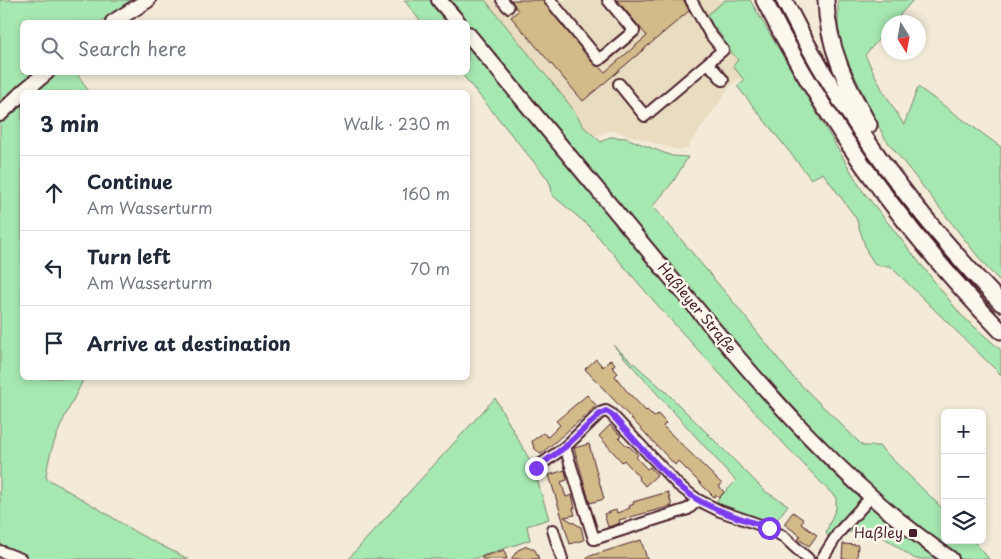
<!DOCTYPE html>
<meta charset="utf-8">
<style>
body{margin:0;font-family:"Playpen Sans",sans-serif;background:#f2f2f3;color:#1f2937}
.controls{position:absolute;right:15px;bottom:15px;display:grid;overflow:hidden;border-radius:8px;box-shadow:0 2px 8px #0003}
.controls button{width:45px;height:45px;display:grid;place-items:center;padding:0;border:0;border-bottom:1px solid #e0e1e3;background:#fff;color:#1f2937;font:25px sans-serif}
.compass{position:absolute;left:881px;top:15px;width:45px;height:45px;border-radius:50%;background:#fff;box-shadow:0 2px 8px #0003;rotate:169deg}
.stop{position:absolute;width:15px;height:15px;margin:-11px;border:4px solid #7c3aed;border-radius:50%;background:#fff}
.stop.end{background:#7c3aed;border-color:#fff;box-shadow:0 1px 5px #0008}
.list{margin:0;padding:0;list-style:none}
h2{display:flex;justify-content:space-between;align-items:center;height:65px;margin:0;padding:0 20px;font-size:21px}
h2 small{font-size:16px;font-weight:400;color:#747a83}
.list li{display:grid;grid-template-columns:32px 1fr auto;gap:15px;align-items:center;box-sizing:border-box;height:75px;padding:0 20px;border-top:1px solid #e0e1e3}
.list b{display:block;font-size:19px;white-space:nowrap}
.list p{margin:0;font-size:16px;white-space:nowrap;color:#747a83}
.list em{font-size:16px;font-style:normal;color:#747a83}
.icon{flex:none;width:28px;height:28px;fill:none;stroke:currentColor;stroke-width:2;stroke-linecap:round;stroke-linejoin:round}
.map{position:relative;flex:none;width:1001px;height:559px;overflow:hidden}
.search{position:absolute;background:#fff;box-shadow:0 2px 8px #0003;left:20px;top:20px;width:450px;height:55px;display:flex;align-items:center;gap:12px;box-sizing:border-box;padding:0 18px;border-radius:8px;color:#747a83;font-size:19px}
.panel{position:absolute;background:#fff;box-shadow:0 2px 8px #0003;left:20px;top:90px;width:450px;height:290px;border-radius:8px}
.map>svg:first-child{display:block}
.built{fill:#e9dcc0}
.green{fill:#a6e8b1;stroke:#78846e}
.building{fill:#d3ba89;stroke:#4a1f2b}
.lines{fill:none;stroke-linecap:round;stroke-linejoin:round}
.minor-casing{stroke:#4a1f2b;stroke-width:14}
.major-casing{stroke:#4a1f2b;stroke-width:18}
.highway-casing{stroke:#4a1f2b;stroke-width:19}
.minor{stroke:#fbf7ec;stroke-width:10}
.major{stroke:#fbf7ec;stroke-width:14}
.highway{stroke:#fbf7ec;stroke-width:15}
.route{stroke:#7c3aed;stroke-width:6}
.poi-dot{fill:#4a1f2b;stroke:#fbf7ec;stroke-width:2}
.labels{text-anchor:middle;stroke-width:5;stroke-linejoin:round;paint-order:stroke}
.street-label{font-size:14px;fill:#4a1f2b;stroke:#fbf7ec}
.poi-label{font-size:14px;fill:#4a1f2b;stroke:#fbf7ec;text-anchor:end}
</style>
<div class="map">
<svg width="1001" height="559" viewBox="0 0 1001 559">
<rect width="100%" height="100%" fill="#f3ebd8"/>
<filter id="ink" filterUnits="userSpaceOnUse"><feTurbulence type="fractalNoise" baseFrequency=".02" numOctaves="2"/><feDisplacementMap in="SourceGraphic" scale="10" xChannelSelector="R" yChannelSelector="G"/><feConvolveMatrix kernelMatrix="1 2 1 2 8 2 1 2 1" color-interpolation-filters="sRGB"/></filter>
<g filter="url(#ink)">
<path class="built" d="M485,0H730L763,75H747L732,84L687,148L681,150L673,149L617,131H609L598,135L593,134L584,127L570,105Z"/>
<path class="green" d="M0,0H131L100,22H22V72L77,73L89,92H22V378H84C69,410 49,442 46,478L99,509L137,533L188,559H0Z
M404,0H485L570,105L584,127L601,142L610,137L626,138L672,156L688,157L673,182L653,206L735,304L792,376L863,446H879L945,511V540H973L989,559H915L880,535L868,532H847L828,537L826,532L836,508V498L786,446L666,315L589,226L552,195L551,186L547,178L461,73L468,72V22H421Z
M725,0H750L862,190L961,315L1001,350V375L890,266H880L874,263L867,252L856,218L823,173L811,179L737,86L744,80L733,66L738,60L722,41L724,39L714,27L707,15Z
M838,0H913L894,22H888V29L865,55L882,89L904,125L918,87L1001,147V282L987,268L884,137L838,41Z
M613,345L665,391L766,492L788,505L773,525L715,502L736,481Z
M495,398L533,466L549,519L527,526L530,540L473,559H348Z"/>
<path class="building" d="M511,0H543L545,4L594,64L600,67L605,72L647,36L617,0H684L689,11L583,101L511,17L518,11Z
M596,359L603,367L611,359L615,364L612,367L618,373L615,376L625,389L646,411L647,410L654,417L658,414L666,423L663,426L666,429L722,484L719,486L724,492L719,498L716,495L714,497L678,461L675,465L585,369Z
M587,395L596,405L593,409L541,454L534,448L532,441L543,433L548,437L560,425L556,421Z
M610,425L621,436L619,438L628,447L629,446L638,455L636,457L647,469L650,467L657,475L645,486L638,478L639,477L624,460L622,462L599,436Z
M589,444L604,499L590,503L574,448Z
M565,470L567,480L561,482L566,497L572,495L575,508H573L575,515L564,517L581,527L584,540L570,544L549,475Z
M668,492L672,506L619,520L620,523L608,527L604,514L616,510L617,513L630,508L629,506L634,504L633,502Z
M793,512L804,520L801,524L817,535L809,546L798,539L801,536L784,524Z
M641,540L647,559H587V557Z
M843,544L858,545L857,559H842Z
M527,546L535,550L539,559H511L518,550Z
M504,550L507,559H482L481,557Z"/>
<g class="lines">
<g class="minor-casing">
<path id="minor" d="M502,0L508,7
M550,0L599,60L634,31L608,0
M708,63L723,80
M619,84L645,116L723,50L710,34L691,0
M536,468L565,447
M698,500L688,509L594,539L565,447L600,413L606,411L611,414L678,485L698,500L720,511L769,528L784,537L808,559
M553,530L562,559
M0,551L21,559
M822,559L839,532L871,497"/>
</g>
<g class="major-casing">
<path id="major" d="M439,0L458,22
M113,22L148,0
M468,34C537,117 607,200 676,284C759,383 843,486 951,559
M23,92L47,72
M0,114L22,93"/>
</g>
<g class="highway-casing">
<path id="highway" d="M764,0C825,122 906,233 1001,331
M784,0C839,111 915,214 1001,303
M826,0C827,46 847,86 869,125"/>
</g>
<use href="#minor" class="minor"/>
<use href="#major" class="major"/>
<use href="#highway" class="highway"/>
</g>
</g>
<g class="lines" filter="url(#ink)">
<path class="route" d="M536,468L565,447L600,414L606,411L611,414C636,441 668,481 698,500C720,513 746,520 769,528"/>
</g>
<rect class="poi-dot" x="908" y="528" width="10" height="10" rx="2.5"/>
<g class="labels">
<g class="street-label">
<text transform="translate(697 308) rotate(50)" y="5">Haßleyer Straße</text>
</g>
<g class="poi-label">
<text x="903" y="538">Haßley</text>
</g>
</g>
</svg>
<div class="controls">
<button>+</button>
<button>−</button>
<button><svg class="icon" aria-label="layers" viewBox="0 0 24 24"><path d="M12 4l9 5-9 5-9-5zM3 14l9 5 9-5"/></svg></button>
</div>
<svg class="compass" viewBox="-18 -18 36 36"><path d="M0-13l5 13h-10z" fill="#e53935"/><path d="M0 13l5-13h-10z" fill="#747a83"/></svg>
<div class="stop" style="left:769px;top:528px"></div>
<div class="stop end" style="left:536px;top:468px"></div>
<div class="search"><svg class="icon" aria-label="search" viewBox="0 0 24 24"><circle cx="10" cy="10" r="6"/><path d="M15 15l6 6"/></svg>Search here</div>
<section class="panel">
<h2>3 min<small>Walk · 230 m</small></h2>
<ul class="list">
<li><svg class="icon" aria-label="ahead" viewBox="0 0 24 24"><path d="M12 20V5M6 11l6-6 6 6"/></svg><div><b>Continue</b><p>Am Wasserturm</p></div><em>160 m</em></li>
<li><svg class="icon" aria-label="left" viewBox="0 0 24 24"><path d="M17 20v-9H6M10 6l-5 5 5 5"/></svg><div><b>Turn left</b><p>Am Wasserturm</p></div><em>70 m</em></li>
<li><svg class="icon" aria-label="arrive" viewBox="0 0 24 24"><path d="M6 21V4h12l-3 4 3 4H6"/></svg><div><b>Arrive at destination</b></div></li>
</ul>
</section>
</div>
